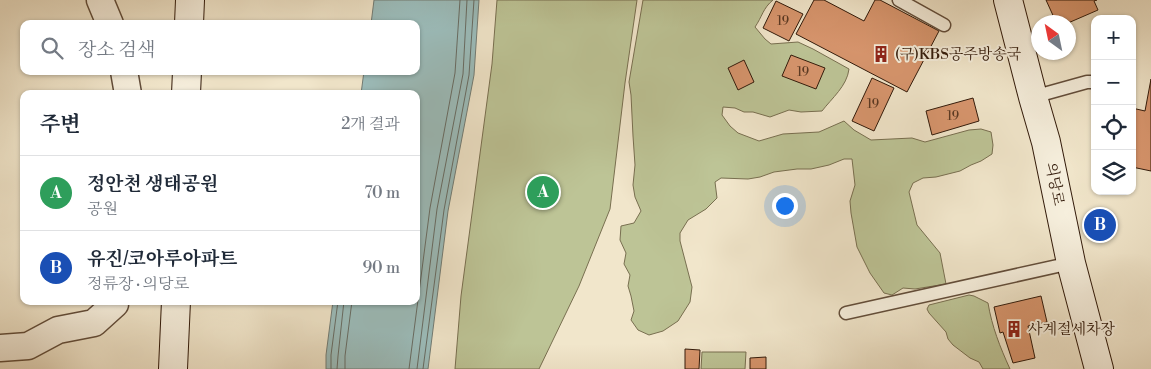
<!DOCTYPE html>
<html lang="ko">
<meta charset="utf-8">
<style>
body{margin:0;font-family:"Libre Bodoni","Noto Serif KR",serif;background:#f6f6f7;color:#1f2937}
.controls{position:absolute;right:15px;top:15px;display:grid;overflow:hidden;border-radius:10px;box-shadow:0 1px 4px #0004}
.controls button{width:45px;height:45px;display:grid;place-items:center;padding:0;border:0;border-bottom:1px solid #e0e1e3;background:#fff;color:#1f2937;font:25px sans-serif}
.compass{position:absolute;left:1031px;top:15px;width:45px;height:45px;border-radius:50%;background:#fff;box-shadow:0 1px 4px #0004;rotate:327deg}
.you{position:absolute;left:784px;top:205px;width:18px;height:18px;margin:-12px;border:4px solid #fff;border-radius:50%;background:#1a73e8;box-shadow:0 0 0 8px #1a73e833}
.badge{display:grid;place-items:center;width:32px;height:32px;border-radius:50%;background:#8f2418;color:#fff;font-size:16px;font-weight:700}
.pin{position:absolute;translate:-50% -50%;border:2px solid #fff;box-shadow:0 1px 5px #0006}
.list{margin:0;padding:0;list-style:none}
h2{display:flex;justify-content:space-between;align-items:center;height:65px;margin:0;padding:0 20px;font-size:21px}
h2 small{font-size:16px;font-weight:400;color:#747a83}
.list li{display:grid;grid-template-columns:32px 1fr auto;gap:15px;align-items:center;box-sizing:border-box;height:75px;padding:0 20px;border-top:1px solid #e0e1e3}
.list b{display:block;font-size:19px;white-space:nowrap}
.list p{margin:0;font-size:16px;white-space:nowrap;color:#747a83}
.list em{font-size:16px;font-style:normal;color:#747a83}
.icon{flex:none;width:28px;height:28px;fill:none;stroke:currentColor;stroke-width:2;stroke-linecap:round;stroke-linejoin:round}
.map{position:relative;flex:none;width:1151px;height:369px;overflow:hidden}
.search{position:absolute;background:#fff;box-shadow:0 1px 4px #0004;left:20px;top:20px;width:400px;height:55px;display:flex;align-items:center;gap:12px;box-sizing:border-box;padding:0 18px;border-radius:10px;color:#747a83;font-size:19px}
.panel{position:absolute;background:#fff;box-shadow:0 1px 4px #0004;left:20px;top:90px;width:400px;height:215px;border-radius:10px}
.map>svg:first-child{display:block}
.green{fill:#bdc496;stroke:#786f50}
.water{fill:#9cbebd;stroke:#727c75}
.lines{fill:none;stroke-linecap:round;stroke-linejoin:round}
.shore{stroke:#676c64;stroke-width:1}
.building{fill:#d7956d;stroke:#321a0a}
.lane-casing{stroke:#624d3a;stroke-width:15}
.street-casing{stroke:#624d3a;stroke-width:29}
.secondary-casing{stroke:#321a0a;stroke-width:30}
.lane{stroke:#f6efdd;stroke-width:12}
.street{stroke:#f6efdd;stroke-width:26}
.secondary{stroke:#f6efdd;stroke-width:28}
.labels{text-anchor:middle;stroke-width:4;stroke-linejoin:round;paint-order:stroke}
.number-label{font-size:12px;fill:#5b3923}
.poi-label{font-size:15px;fill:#321a0a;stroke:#f6efdd;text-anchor:start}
.street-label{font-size:15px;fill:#321a0a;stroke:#f6efdd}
</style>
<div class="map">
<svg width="1151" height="369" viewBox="0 0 1151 369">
<rect width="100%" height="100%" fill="#f1e6cb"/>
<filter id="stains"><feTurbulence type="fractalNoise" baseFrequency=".004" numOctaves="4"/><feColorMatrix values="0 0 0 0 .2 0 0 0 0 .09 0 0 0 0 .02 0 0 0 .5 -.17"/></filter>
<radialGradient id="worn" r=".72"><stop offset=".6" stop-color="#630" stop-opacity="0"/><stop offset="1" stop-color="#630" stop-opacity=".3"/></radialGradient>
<path class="green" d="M497,0H637L625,83L610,209L579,286L539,369H455L461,296L492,64Z
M643,0H773C763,8 762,17 755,27L765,39L771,44L798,42L813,49L849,69C847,86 832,98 822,111L801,112L789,110L770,117L753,112H744L735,108L723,107L722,115L730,126L738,133L759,141L783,134L819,132L844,121L854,130L871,140L912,138L925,142L969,130L981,129L991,132L993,145L992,154L981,161L971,165L960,171L936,177L923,178L913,183L909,192L917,225L940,253L946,284L915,289L903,288L892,295L884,293L870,273L857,247L851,213L850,201L855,185L852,159H844L829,165L811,169H797L774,172L760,177L748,179L721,178L715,182L717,198L706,209L688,220L680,233V241L692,287L690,302L678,321L663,331L649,335L638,330L631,320L634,311L631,296L628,286L630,275L624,264L626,253L620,240L621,226L634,223L641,211L635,197L633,185L635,165L633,136L631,95L629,82Z
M969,295L974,296L988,303C992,327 1000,347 1010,369H983L979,362L970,358L953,345L948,339L946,332L929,313L927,309L929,305Z
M702,352H746L745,369H701Z"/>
<path class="water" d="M374,0H479L474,75L448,211L428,369H326V355L333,301H416V94H361L364,71H416V24H371Z"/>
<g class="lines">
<path class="shore" d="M331,369V355L338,301
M337,369L338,356L344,301
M345,369V356L352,301
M409,369L430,208L455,73L460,0
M417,369L437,209L463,74L467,0
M423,369L444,210L469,75L474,0"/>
</g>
<path class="building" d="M814,0H824L864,21L875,0H880L939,31L907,92L796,34Z
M1046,0H1097L1094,1L1098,10L1068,23L1056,22Z
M776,1L803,14L789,41L763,28Z
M791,55L825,68L816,89L782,76Z
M744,60L754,82L738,90L728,68Z
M872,78L894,88L874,131L852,121Z
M1151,79V171L1132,167V108L1145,111Z
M973,98L979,121L932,135L926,111Z
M1041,296L1047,322L1028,326L1035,358L1013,363L1003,332L1000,333L994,307Z
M685,349L700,350L699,369H685Z
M766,357V369H750V358Z"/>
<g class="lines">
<g class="lane-casing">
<path id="lane" d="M899,0L944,25
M1033,97L1087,82H1095
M846,313L1071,263"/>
</g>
<g class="street-casing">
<path id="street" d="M100,0L110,24
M124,71L128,94
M0,348L28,346L58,330L94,323L115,304V301"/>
</g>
<g class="secondary-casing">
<path id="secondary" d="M1008,0L1033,97L1046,142L1071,263L1099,369
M189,24L190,0
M186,94L187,71
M173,369L176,301"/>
</g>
<use href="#lane" class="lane"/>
<use href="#street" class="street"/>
<use href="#secondary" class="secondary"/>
</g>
<defs>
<g id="building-bare" transform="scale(1.35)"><path d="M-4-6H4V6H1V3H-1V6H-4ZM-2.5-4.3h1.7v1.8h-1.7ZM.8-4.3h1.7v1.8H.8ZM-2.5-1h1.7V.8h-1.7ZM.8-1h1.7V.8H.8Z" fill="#8f2418" stroke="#f6efdd" stroke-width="2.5" paint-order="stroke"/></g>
</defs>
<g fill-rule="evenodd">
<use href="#building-bare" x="881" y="54"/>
<use href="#building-bare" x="1014" y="329"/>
</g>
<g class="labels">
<g class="number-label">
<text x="783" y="25">19</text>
<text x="803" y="76">19</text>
<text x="873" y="108">19</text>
<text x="953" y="120">19</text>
</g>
<g class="poi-label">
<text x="895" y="59">(구)KBS공주방송국</text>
<text x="1028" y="334">사계절세차장</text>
</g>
<g class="street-label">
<text transform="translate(1055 184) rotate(79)" y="5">의당로</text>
</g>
</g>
<rect width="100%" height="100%" filter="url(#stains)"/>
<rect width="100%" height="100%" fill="url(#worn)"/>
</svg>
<div class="controls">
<button>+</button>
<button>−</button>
<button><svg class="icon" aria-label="locate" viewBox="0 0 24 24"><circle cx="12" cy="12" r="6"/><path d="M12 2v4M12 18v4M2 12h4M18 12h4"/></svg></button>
<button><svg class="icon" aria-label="layers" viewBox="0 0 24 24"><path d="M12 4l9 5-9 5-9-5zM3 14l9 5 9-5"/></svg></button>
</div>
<svg class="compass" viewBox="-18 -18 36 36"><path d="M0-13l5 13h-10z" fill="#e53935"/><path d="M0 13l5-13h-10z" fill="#747a83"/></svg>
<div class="you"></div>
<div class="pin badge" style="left:543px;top:192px;background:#2e9e5b">A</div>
<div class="pin badge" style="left:1100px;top:225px;background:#1a4fb4">B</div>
<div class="search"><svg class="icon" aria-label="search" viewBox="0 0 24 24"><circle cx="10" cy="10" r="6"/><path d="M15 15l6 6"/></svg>장소 검색</div>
<section class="panel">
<h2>주변<small>2개 결과</small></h2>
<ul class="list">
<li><span class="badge" style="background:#2e9e5b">A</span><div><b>정안천 생태공원</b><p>공원</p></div><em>70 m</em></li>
<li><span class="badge" style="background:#1a4fb4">B</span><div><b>유진/코아루아파트</b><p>정류장 · 의당로</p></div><em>90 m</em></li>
</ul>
</section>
</div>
